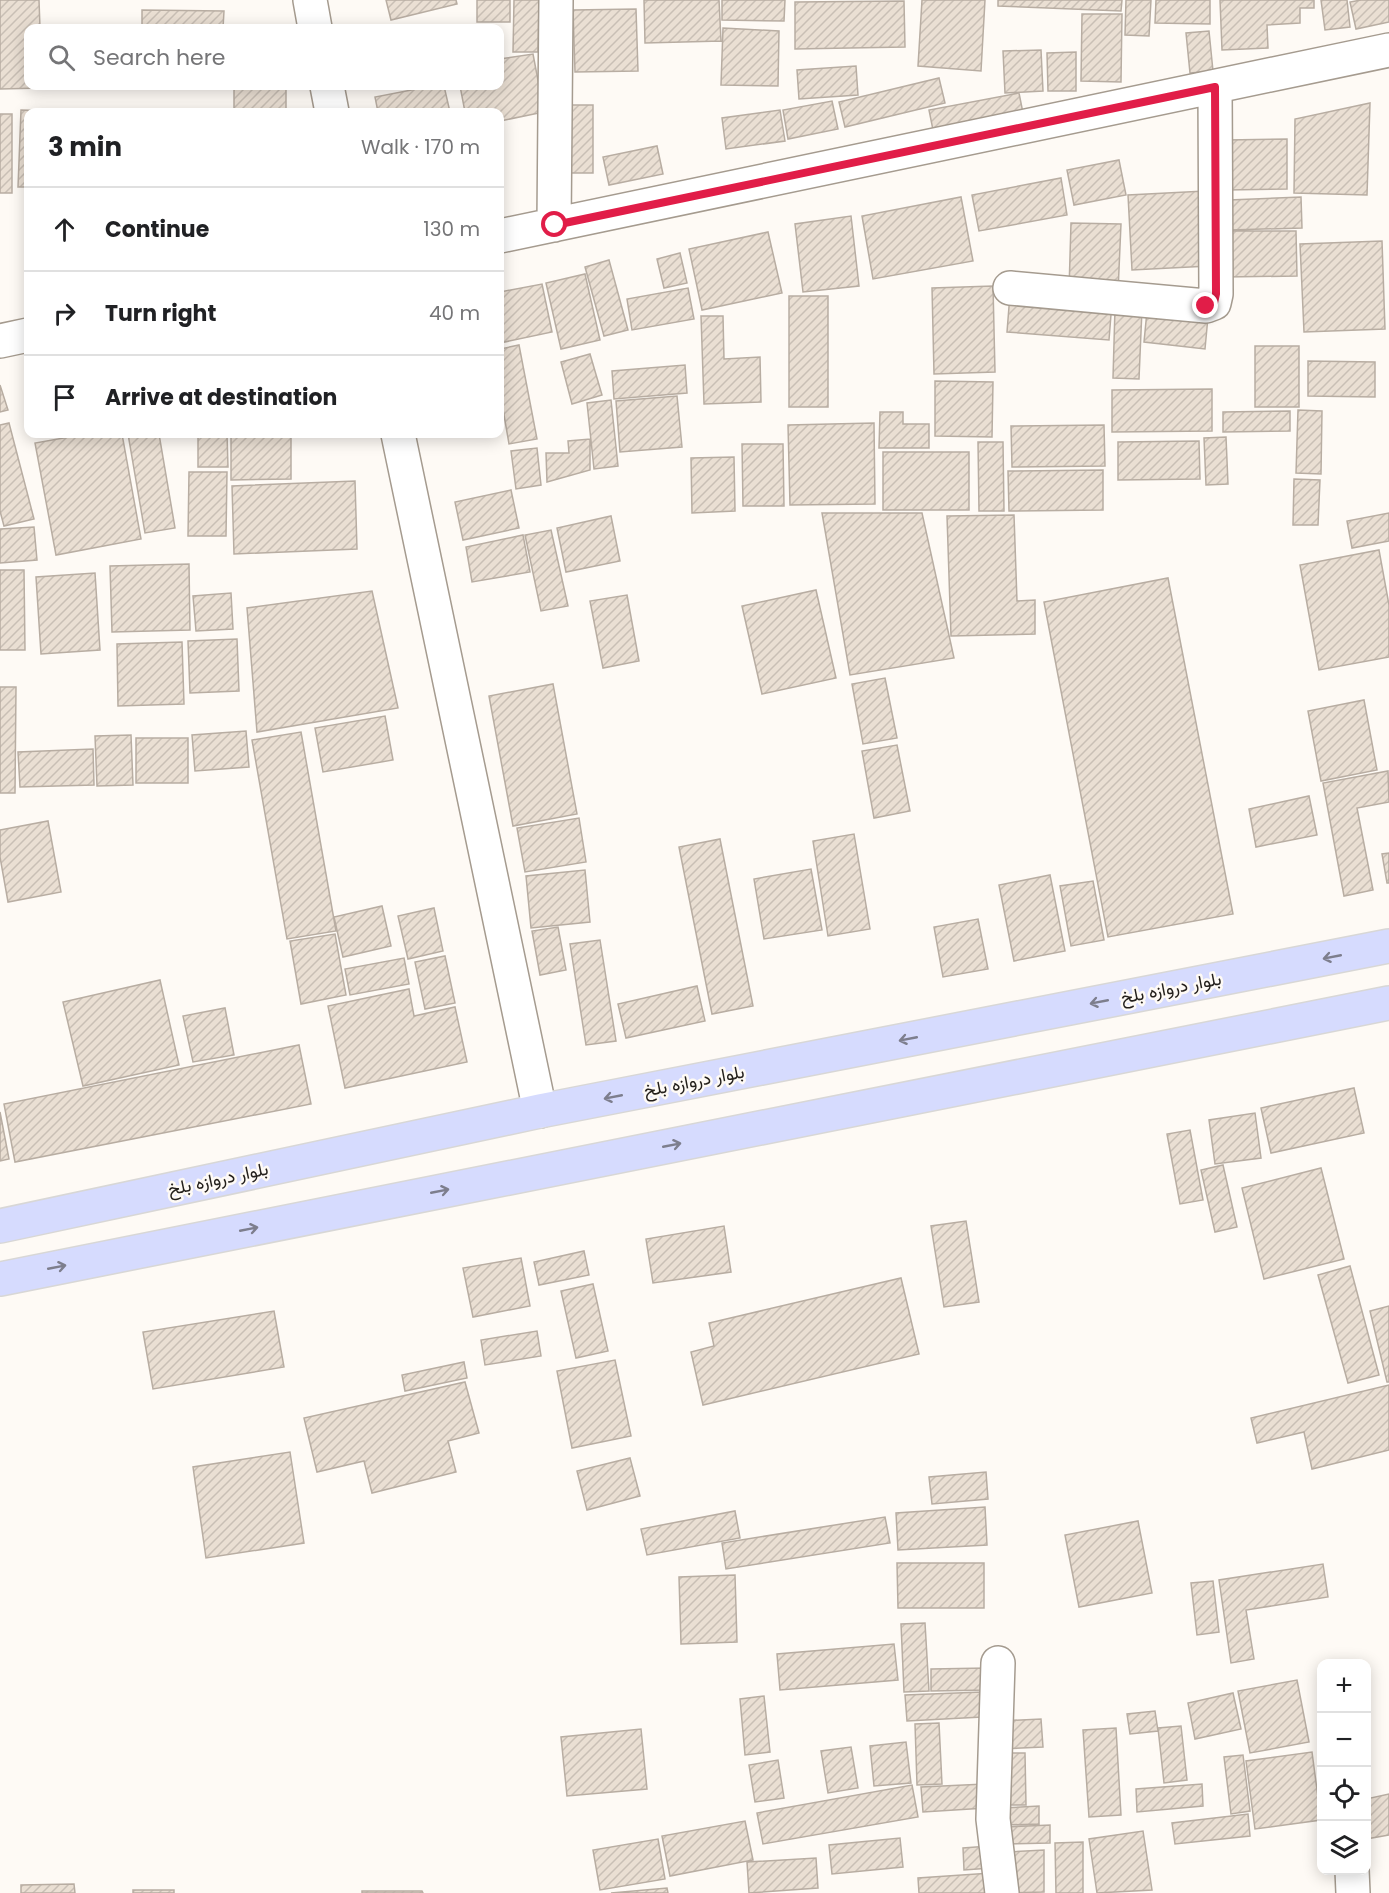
<!DOCTYPE html>
<meta charset="utf-8">
<style>
body{margin:0;font-family:Poppins,Vazirmatn,sans-serif;background:#f6f6f6;color:#202124}
.controls{position:absolute;right:18px;bottom:18px;display:grid;overflow:hidden;border-radius:12px;box-shadow:0 3px 15px #0003}
.controls button{width:54px;height:54px;display:grid;place-items:center;padding:0;border:0;border-bottom:2px solid #e0e0e0;background:#fff;color:#202124;font:30px sans-serif}
.stop{position:absolute;width:18px;height:18px;margin:-14px;border:4px solid #e11d48;border-radius:50%;background:#fff}
.stop.end{background:#e11d48;border-color:#fff;box-shadow:0 2px 6px #0008}
.list{margin:0;padding:0;list-style:none}
h2{display:flex;justify-content:space-between;align-items:center;height:78px;margin:0;padding:0 24px;font-size:26px}
h2 small{font-size:20px;font-weight:400;color:#757577}
.list li{display:grid;grid-template-columns:39px 1fr auto;gap:18px;align-items:center;box-sizing:border-box;height:84px;padding:0 24px;border-top:2px solid #e0e0e0}
.list b{display:block;font-size:22px;white-space:nowrap}
.list em{font-size:20px;font-style:normal;color:#757577}
.icon{flex:none;width:33px;height:33px;fill:none;stroke:currentColor;stroke-width:2;stroke-linecap:round;stroke-linejoin:round}
.map{position:relative;flex:none;width:1389px;height:1893px;overflow:hidden}
.search{position:absolute;background:#fff;box-shadow:0 3px 15px #0003;left:24px;top:24px;width:480px;height:66px;display:flex;align-items:center;gap:15px;box-sizing:border-box;padding:0 21px;border-radius:12px;color:#757577;font-size:22px}
.panel{position:absolute;background:#fff;box-shadow:0 3px 15px #0003;left:24px;top:108px;width:480px;height:330px;border-radius:12px}
.map>svg:first-child{display:block}
.building{fill:url(#building-hatch);stroke:#b8ada2;stroke-width:1.5}
.lines{fill:none;stroke-linecap:round;stroke-linejoin:round}
.minor-casing{stroke:#a59b8f;stroke-width:36}
.major-casing{stroke:#d8d7d6;stroke-width:36}
.minor{stroke:#fff;stroke-width:33}
.major{stroke:#d6dbfe;stroke-width:33}
.oneway{stroke:#7d7e8d}
.route{stroke:#e11d48;stroke-width:8}
.labels{text-anchor:middle;stroke-width:5;stroke-linejoin:round;paint-order:stroke}
.street-label{font-size:18px;fill:#24201c;stroke:#fefaf5}
</style>
<div class="map">
<svg width="1389" height="1893" viewBox="0 0 1389 1893">
<defs>
<pattern id="building-hatch" width="6" height="6" patternUnits="userSpaceOnUse" patternTransform="scale(1.5)"><rect width="6" height="6" fill="#eadfd3"/><path d="M-1 1l2-2M0 6l6-6M5 7l2-2" fill="none" stroke="#c9bfb5"/></pattern>
</defs>
<rect width="100%" height="100%" fill="#fefaf5"/>
<path class="building" d="M0,0H39L40,28H28V86H41V88L0,89Z
M386,0H456L457,4L391,20Z
M477,0H510V22H477Z
M514,0H539L538,52H513Z
M644,0H719L721,41L645,43Z
M722,0H785L784,21L722,20Z
M922,0H985L981,71L918,66Z
M998,0H1122L1121,11L998,6Z
M1126,0H1151L1149,36L1125,35Z
M1156,0H1210V24L1155,23Z
M1220,0H1314V8H1300V23L1267,25L1268,48L1222,50Z
M1321,0H1347L1350,27L1325,30Z
M1361,0H1389V22L1356,29L1350,2Z
M904,1L905,47L795,49V2Z
M636,9L638,71L575,72L573,10Z
M142,10L224,11L223,28H142Z
M1082,14H1122L1121,82L1081,81Z
M723,28L779,31L778,86L721,85Z
M1209,31L1213,71L1190,73L1186,33Z
M1041,50L1043,91L1005,93L1003,51Z
M1076,52V91H1048L1047,53Z
M533,54L544,112L500,121V112H465L460,86H500V59Z
M856,66L858,95L799,99L797,70Z
M939,78L945,103L845,127L839,102Z
M234,86H286V112H234Z
M432,86H444L450,112H378L375,97Z
M1019,93L1023,113L933,130L929,110Z
M832,101L838,129L788,139L783,110Z
M1370,103L1367,195L1294,193L1295,119Z
M570,105H593V173H569Z
M21,110L87,112H28V187H18Z
M780,110L785,141L726,149L722,118Z
M0,114H12V193H0Z
M1287,139V189L1226,190V140Z
M657,146L663,174L609,185L603,157Z
M1119,160L1126,195L1074,205L1067,170Z
M1061,178L1067,215L979,231L972,195Z
M1205,191L1209,266L1132,270L1128,195Z
M961,197L973,261L873,279L862,216Z
M1301,197L1302,228L1229,230V200Z
M851,216L859,286L803,292L795,224Z
M1071,223L1121,224L1118,292L1069,290Z
M1226,231H1296L1297,276L1226,277Z
M768,232L782,293L702,310L689,249Z
M1382,241L1385,329L1304,332L1300,244Z
M680,253L687,283L664,288L657,259Z
M609,260L628,330L604,336L585,267Z
M585,274L600,340L561,349L546,283Z
M542,284L552,332L500,343V292Z
M993,286L995,372L934,374L932,288Z
M688,288L694,319L632,330L627,299Z
M1010,294L1112,302L1109,340L1007,332Z
M789,296H828V407H789Z
M1115,308L1142,309L1139,379L1113,378Z
M1147,311L1208,317L1205,349L1144,342Z
M701,316H723L724,359L760,357L761,402L704,404Z
M519,345L537,439L509,444L500,392V349Z
M1255,346H1299V407H1255Z
M590,354L602,395L572,404L561,362Z
M1308,361L1375,362V397L1308,396Z
M685,365L687,393L614,399L612,371Z
M935,381L993,382L992,437L935,436Z
M0,385L8,410L0,412Z
M1212,389V431L1112,432V390Z
M677,396L682,447L620,452L616,401Z
M611,400L618,466L594,469L587,403Z
M1298,410L1322,411L1321,474L1296,473Z
M1290,411V431L1223,432V412Z
M880,412H903V424H929V448H879Z
M9,423L34,519L4,526L0,511V425Z
M874,423L875,504L790,505L788,425Z
M1104,425L1105,466L1012,467L1011,426Z
M86,434H122L141,539L56,555L35,443Z
M128,434H159L175,528L145,533Z
M198,434H227L228,467H198Z
M231,434H291V479L231,480Z
M1226,437L1228,484L1206,485L1204,438Z
M590,439V470L547,482L546,453H569L568,441Z
M1199,441L1200,479L1118,480V442Z
M978,442H1003L1004,511H979Z
M742,444H783L784,506H743Z
M537,448L541,485L516,489L511,451Z
M883,452H969V510H883Z
M734,457L735,511L692,513L691,458Z
M1103,470V510L1009,511L1008,471Z
M189,472H227L226,536H188Z
M1294,479L1320,480L1318,525H1293Z
M355,481L357,549L234,554L232,486Z
M511,490L519,528L463,540L455,502Z
M822,513H922L954,658L850,675Z
M1389,513V541L1352,548L1347,521Z
M1014,515L1017,601L1035,600V634L951,636L947,516Z
M611,516L620,561L566,572L557,528Z
M34,527L37,560L0,563V529Z
M551,530L568,606L541,611L525,535Z
M523,535L530,572L472,582L466,547Z
M1379,550L1389,605V657L1319,670L1300,565Z
M189,564L190,630L112,632L110,566Z
M0,570H24L25,650H0Z
M95,573L100,650L41,654L36,577Z
M1168,578L1233,914L1108,937L1044,602Z
M816,590L836,678L762,694L742,606Z
M372,591L398,708L257,732L247,608Z
M231,593L233,629L196,631L193,596Z
M627,595L639,661L603,668L590,601Z
M237,639L239,691L190,693L188,641Z
M182,642L184,704L118,706L117,644Z
M885,678L897,738L863,744L852,684Z
M553,684L577,814L513,826L489,696Z
M0,687H16L15,793H0Z
M1364,700L1377,770L1321,781L1308,711Z
M385,716L393,760L323,772L315,728Z
M246,731L249,767L195,771L192,735Z
M301,732L336,931L287,939L252,740Z
M131,735L133,785L97,786L95,736Z
M136,738H188V783H136Z
M897,745L910,811L874,818L862,751Z
M93,749L94,785L20,787L18,752Z
M1388,771L1389,802L1357,808L1373,890L1344,896L1323,783Z
M1309,796L1317,835L1256,847L1249,809Z
M579,818L586,862L525,872L517,828Z
M48,821L61,892L8,902L0,857V830Z
M854,834L870,929L828,936L813,841Z
M720,839L753,1006L712,1014L679,847Z
M1389,853V883H1387L1382,854Z
M811,869L822,930L764,939L754,879Z
M585,870L590,922L531,928L526,876Z
M1050,875L1065,951L1014,961L999,885Z
M1093,881L1104,940L1071,946L1060,886Z
M382,906L391,946L343,957L334,917Z
M434,908L443,951L408,959L398,916Z
M978,919L988,969L943,977L934,927Z
M558,927L566,970L540,975L532,931Z
M335,934L346,995L301,1004L290,941Z
M600,940L616,1041L586,1045L570,944Z
M445,956L455,1003L425,1009L415,962Z
M404,958L409,984L350,995L345,969Z
M160,980L179,1065L83,1086L63,1002Z
M697,986L705,1021L626,1038L618,1004Z
M409,989L414,1016L455,1007L467,1062L345,1088L328,1006Z
M225,1008L234,1055L193,1062L183,1016Z
M299,1045L311,1104L15,1162L4,1104Z
M1354,1088L1364,1133L1271,1153L1261,1108Z
M0,1112L9,1159L0,1161Z
M1255,1113L1261,1158L1215,1164L1209,1120Z
M1190,1130L1203,1200L1180,1204L1167,1134Z
M1223,1165L1237,1227L1215,1232L1201,1170Z
M1321,1168L1344,1259L1264,1279L1242,1188Z
M966,1221L979,1302L944,1307L931,1226Z
M724,1226L731,1272L653,1283L646,1239Z
M584,1251L589,1275L539,1285L534,1262Z
M521,1258L530,1306L473,1317L463,1268Z
M1350,1266L1379,1375L1348,1383L1318,1275Z
M901,1278L919,1354L703,1405L691,1352L714,1346L709,1323Z
M593,1284L608,1351L576,1358L561,1291Z
M1389,1306V1382H1387L1370,1311Z
M274,1311L284,1367L153,1389L143,1332Z
M537,1331L541,1356L485,1365L481,1340Z
M615,1360L631,1436L572,1448L557,1371Z
M464,1362L467,1378L405,1391L402,1375Z
M465,1382L479,1433L448,1441L456,1472L372,1493L364,1461L317,1472L304,1418Z
M1389,1385V1450L1312,1469L1304,1432L1257,1443L1251,1418Z
M290,1452L304,1543L206,1558L193,1467Z
M630,1458L640,1496L587,1510L577,1471Z
M986,1472L988,1499L932,1504L929,1477Z
M985,1507L987,1545L898,1550L896,1513Z
M735,1511L740,1538L647,1555L641,1529Z
M885,1517L890,1543L726,1569L722,1543Z
M1138,1521L1152,1593L1079,1607L1065,1535Z
M897,1563H984V1608H898Z
M1323,1564L1328,1597L1246,1610L1254,1659L1231,1663L1219,1580Z
M735,1575L737,1642L681,1644L679,1577Z
M1213,1581L1219,1632L1197,1635L1191,1583Z
M925,1623L929,1691L904,1692L901,1624Z
M894,1644L898,1680L780,1690L777,1654Z
M987,1668L988,1690L931,1691V1669Z
M1297,1680L1309,1742L1250,1753L1238,1691Z
M982,1692V1717L907,1721L905,1695Z
M1233,1693L1241,1729L1195,1739L1188,1703Z
M764,1696L770,1752L745,1755L740,1699Z
M1155,1711L1158,1731L1130,1734L1127,1714Z
M1041,1719L1043,1747L1001,1749L999,1721Z
M939,1723L942,1784L917,1785L915,1724Z
M1181,1726L1187,1780L1164,1783L1158,1728Z
M1116,1728L1121,1815L1089,1817L1083,1730Z
M641,1729L647,1789L567,1796L561,1737Z
M906,1742L911,1783L874,1786L870,1746Z
M851,1747L858,1788L828,1793L821,1751Z
M1312,1752L1321,1820L1255,1829L1246,1761Z
M1001,1753H1025L1026,1805H1002Z
M1243,1755L1250,1811L1231,1814L1224,1757Z
M778,1760L784,1798L755,1802L749,1765Z
M985,1784L986,1808L923,1812L921,1787Z
M1202,1784L1203,1806L1137,1812L1136,1789Z
M912,1785L918,1817L763,1844L757,1813Z
M1389,1794V1835L1366,1839V1799Z
M1039,1806V1824L1003,1825L1002,1808Z
M1248,1814L1250,1836L1175,1844L1172,1823Z
M745,1821L753,1860L670,1876L662,1836Z
M1050,1825V1843L1004,1844V1827Z
M1143,1831L1152,1890L1097,1893L1089,1839Z
M900,1838L903,1867L832,1874L829,1845Z
M658,1839L665,1879L600,1890L593,1850Z
M1083,1842V1893H1056L1055,1843Z
M989,1846L991,1868L964,1870L963,1848Z
M1044,1850V1892L1008,1893L1007,1852Z
M816,1858L818,1888L749,1893L747,1862Z
M991,1873L992,1893H919L918,1878Z
M74,1884L75,1893H21V1885Z
M667,1888L668,1893H611Z
M133,1890H174V1893H133Z
M362,1891H422L423,1893H362Z"/>
<g class="lines">
<g class="minor-casing">
<path id="minor" d="M310,0L315,28
M327,86L332,112
M554,225L556,0
M500,236L1389,50
M1010,288L1206,306L1214,303L1216,294L1215,87
M0,341L28,335
M398,434L540,1111
M998,1663L993,1819L1002,1893
M1352,1870L1353,1893"/>
</g>
<g class="major-casing">
<path id="major" d="M0,1226L540,1111L1389,946
M0,1279L1389,1003"/>
</g>
<use href="#minor" class="minor"/>
<use href="#major" class="major"/>
</g>
<defs><path id="oneway-shaft" d="M-6 0H5M1.5-3L5.5 0L1.5 3" fill="none" stroke-width="1.6" stroke-linecap="round" stroke-linejoin="round" transform="scale(1.5)"/></defs>
<g class="oneway">
<use href="#oneway-shaft" transform="translate(1332 957) rotate(169)"/>
<use href="#oneway-shaft" transform="translate(1099 1002) rotate(169)"/>
<use href="#oneway-shaft" transform="translate(908 1039) rotate(169)"/>
<use href="#oneway-shaft" transform="translate(613 1097) rotate(169)"/>
<use href="#oneway-shaft" transform="translate(672 1145) rotate(-11)"/>
<use href="#oneway-shaft" transform="translate(440 1191) rotate(-11)"/>
<use href="#oneway-shaft" transform="translate(249 1229) rotate(-11)"/>
<use href="#oneway-shaft" transform="translate(57 1267) rotate(-11)"/>
</g>
<g class="lines">
<path class="route" d="M555,225L1215,87L1216,294L1214,303L1206,306"/>
</g>
<g class="labels">
<g class="street-label">
<text transform="translate(1171 988) rotate(-11)" y="6">بلوار دروازه بلخ</text>
<text transform="translate(694 1081) rotate(-11)" y="6">بلوار دروازه بلخ</text>
<text transform="translate(218 1179) rotate(-12)" y="6">بلوار دروازه بلخ</text>
</g>
</g>
</svg>
<div class="controls">
<button>+</button>
<button>−</button>
<button><svg class="icon" aria-label="locate" viewBox="0 0 24 24"><circle cx="12" cy="12" r="6"/><path d="M12 2v4M12 18v4M2 12h4M18 12h4"/></svg></button>
<button><svg class="icon" aria-label="layers" viewBox="0 0 24 24"><path d="M12 4l9 5-9 5-9-5zM3 14l9 5 9-5"/></svg></button>
</div>
<div class="stop" style="left:555px;top:225px"></div>
<div class="stop end" style="left:1206px;top:306px"></div>
<div class="search"><svg class="icon" aria-label="search" viewBox="0 0 24 24"><circle cx="10" cy="10" r="6"/><path d="M15 15l6 6"/></svg>Search here</div>
<section class="panel">
<h2>3 min<small>Walk · 170 m</small></h2>
<ul class="list">
<li><svg class="icon" aria-label="ahead" viewBox="0 0 24 24"><path d="M12 20V5M6 11l6-6 6 6"/></svg><div><b>Continue</b></div><em>130 m</em></li>
<li><svg class="icon" aria-label="right" viewBox="0 0 24 24"><path d="M7 20v-9h11M14 6l5 5-5 5"/></svg><div><b>Turn right</b></div><em>40 m</em></li>
<li><svg class="icon" aria-label="arrive" viewBox="0 0 24 24"><path d="M6 21V4h12l-3 4 3 4H6"/></svg><div><b>Arrive at destination</b></div></li>
</ul>
</section>
</div>
